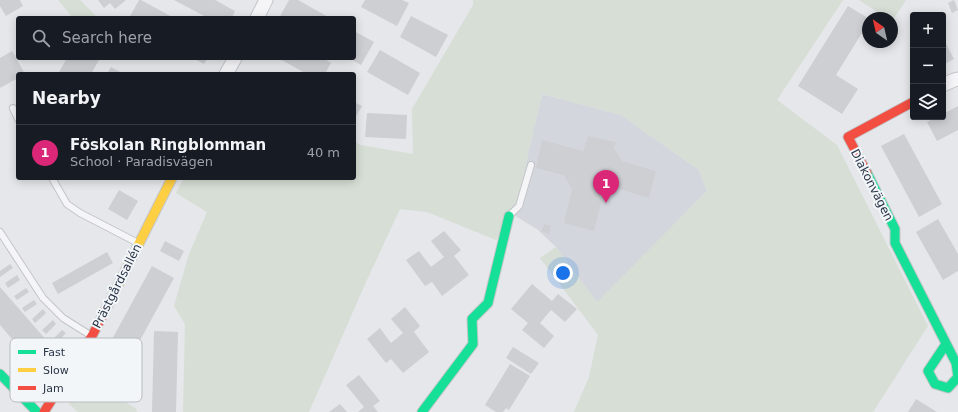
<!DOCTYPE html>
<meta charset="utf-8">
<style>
body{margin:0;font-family:"DejaVu Sans",sans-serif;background:#242831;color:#f1f3f6}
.controls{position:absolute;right:12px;top:12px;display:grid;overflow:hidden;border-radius:4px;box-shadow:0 2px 10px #0003}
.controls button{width:36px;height:36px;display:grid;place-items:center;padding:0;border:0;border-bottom:1px solid #363941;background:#171b24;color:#f1f3f6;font:20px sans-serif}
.compass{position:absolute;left:862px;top:12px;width:36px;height:36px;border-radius:50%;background:#171b24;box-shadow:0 2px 10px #0003;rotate:326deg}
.you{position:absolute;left:563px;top:273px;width:14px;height:14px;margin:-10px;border:3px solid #fff;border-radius:50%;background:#1a73e8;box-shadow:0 0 0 6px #1a73e833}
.badge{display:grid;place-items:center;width:26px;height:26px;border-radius:50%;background:#db2777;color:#fff;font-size:13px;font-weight:700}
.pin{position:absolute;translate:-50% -33px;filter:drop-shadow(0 1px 2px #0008)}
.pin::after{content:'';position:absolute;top:21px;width:14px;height:12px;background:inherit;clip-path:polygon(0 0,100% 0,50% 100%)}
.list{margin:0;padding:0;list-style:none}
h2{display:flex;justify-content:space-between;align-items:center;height:52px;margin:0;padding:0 16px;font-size:17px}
h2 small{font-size:13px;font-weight:400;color:#9ea1a6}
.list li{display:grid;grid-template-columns:26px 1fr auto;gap:12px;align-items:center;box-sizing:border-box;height:56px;padding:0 16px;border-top:1px solid #363941}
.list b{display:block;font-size:15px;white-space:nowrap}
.list p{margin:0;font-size:13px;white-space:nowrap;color:#9ea1a6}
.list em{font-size:13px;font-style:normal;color:#9ea1a6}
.icon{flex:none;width:22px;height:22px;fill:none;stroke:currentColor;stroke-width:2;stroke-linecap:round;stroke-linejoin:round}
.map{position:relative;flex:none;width:958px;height:412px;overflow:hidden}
.search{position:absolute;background:#171b24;box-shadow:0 2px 10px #0003;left:16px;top:16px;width:340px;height:44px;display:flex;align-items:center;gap:10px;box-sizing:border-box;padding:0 14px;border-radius:4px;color:#9ea1a6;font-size:15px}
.panel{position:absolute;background:#171b24;box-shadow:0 2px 10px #0003;left:16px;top:72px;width:340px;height:108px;border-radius:4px}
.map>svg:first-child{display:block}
.built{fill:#d3d7dd}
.green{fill:#d6ded5}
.building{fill:#cdcfd3}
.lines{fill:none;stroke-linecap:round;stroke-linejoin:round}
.lane-casing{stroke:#c3c5c8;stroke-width:8}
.street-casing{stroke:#c3c5c8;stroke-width:15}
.fast-casing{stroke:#c3c5c8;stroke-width:11}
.slow-casing{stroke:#c3c5c8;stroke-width:11}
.jam-casing{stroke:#c3c5c8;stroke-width:11}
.lane{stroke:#f5f5f7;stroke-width:6}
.street{stroke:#f5f5f7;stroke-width:13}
.fast{stroke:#16e098;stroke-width:9}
.slow{stroke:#ffcf43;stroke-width:9}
.jam{stroke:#f24e42;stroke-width:9}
.labels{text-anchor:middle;stroke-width:4;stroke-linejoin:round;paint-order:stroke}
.street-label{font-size:12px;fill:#2a3546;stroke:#f3f6f9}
.key{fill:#f3f6f9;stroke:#b7bcc3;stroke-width:1}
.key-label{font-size:11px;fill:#2a3546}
</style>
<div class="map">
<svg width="958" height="412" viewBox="0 0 958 412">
<rect width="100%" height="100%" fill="#e5e7ea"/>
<path class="built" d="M542,94L621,115L699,170L707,191L597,303L556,247L538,230L514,215Z"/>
<path class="green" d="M58,0H80L98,18H73Z
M473,0H843L777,100L837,145L928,326L873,412H574L589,377L598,335L540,258L556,247L597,302L707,191L699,170L621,115L542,94L514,215L496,240L427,212L400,209L366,282L309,412H183L185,324L174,306L189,254L207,212L176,193L184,178H354V141L360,145L413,154L412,109L473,5Z
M859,0H906L892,21V18H887Z
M81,372L136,409L137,412H78L69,404Z"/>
<path class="building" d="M0,0H20L23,6L6,16L0,6Z
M98,0H126L115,9L110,3L104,8Z
M139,0H141L174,18H129Z
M174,0H215L235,11L232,18H208Z
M289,0H298L330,18H279Z
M365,0H402L409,3L397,26L361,7Z
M954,0L958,10L952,13L948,3Z
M848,6L868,18V23L836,75L858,89L842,114L798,86Z
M411,16L448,35L436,57L400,37Z
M354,31L374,42L361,65L349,58H354Z
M943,40H944L954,59L943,65Z
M380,50L420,73L408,95L367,72Z
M12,51L25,74H18V78L0,88V58Z
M67,58H95L99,60L91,74H58Z
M193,58H208L204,64Z
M278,58H323L331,63L325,74H307Z
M111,67L124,74H107Z
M354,102L362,106L354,120Z
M958,106V130L937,141L927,122L937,117H943V114Z
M367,113L407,115L406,139L365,137Z
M904,134L942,204L919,217L881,146Z
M588,136L616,142L614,148L622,161L656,171L649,198L616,188L603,195L594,231L564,223L572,189L564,175L536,168L542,140L583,151Z
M119,190L138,201L127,220L108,209Z
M938,219L958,254V271L943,280L916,232Z
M544,224L551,226L549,234L541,232Z
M444,231L461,250L454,256L469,275L442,296L432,282L425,286L406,260L419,251L431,267L444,257L431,241Z
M165,241L184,251L179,261L160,251Z
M107,252L113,263L58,294L52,283Z
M10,264L13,268L0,277V271Z
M152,266L174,278L114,388L92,376Z
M17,275L20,280L8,288L5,283Z
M532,284L552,301L558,294L577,309L565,322L551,310L540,323L554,336L544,348L522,330L528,323L511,309Z
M0,287L61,357L41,373L0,325Z
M26,288L29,292L17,300L14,296Z
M34,300L37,304L25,312L22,308Z
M405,307L420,326L414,332L429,352L403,373L391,359L386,363L367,339L380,328L391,343L403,333L391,319Z
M43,309L46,313L35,323L32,319Z
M53,320L56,324L46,334L42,330Z
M62,330L66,333L56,344L52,340Z
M154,331L178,332L176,412H152Z
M513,347L539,363L531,374L506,358Z
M510,364L530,376L509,410L506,408L503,412H496L485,405Z
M359,375L380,401L373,406L378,412H358L364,407L346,385Z
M916,399L937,412H908Z
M340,404L347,412H329Z"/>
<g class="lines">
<g class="lane-casing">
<path id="lane" d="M13,108L18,119
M52,178L67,204L80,213L138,243
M510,215L519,206L531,165
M0,232L43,298L63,318L90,335"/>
</g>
<g class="street-casing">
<path id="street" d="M257,18L266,0
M226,74L235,58
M943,85L954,80L958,79"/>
</g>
<g class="fast-casing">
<path id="fast" d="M867,173L895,229V243L956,363L958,377L948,388L935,384L928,371L946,344
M0,374L37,412
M422,412L473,344L472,319L488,303L509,216"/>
</g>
<g class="slow-casing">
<path id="slow" d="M109,303L172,178"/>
</g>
<g class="jam-casing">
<path id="jam" d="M867,173L848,137L913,102
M44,412L92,336L109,303"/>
</g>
<use href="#lane" class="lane"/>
<use href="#street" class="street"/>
<use href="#fast" class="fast"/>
<use href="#slow" class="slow"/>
<use href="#jam" class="jam"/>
</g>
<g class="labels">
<g class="street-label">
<text transform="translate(872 185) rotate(63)" y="4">Diakonvägen</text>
<text transform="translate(117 286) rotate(-63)" y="4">Prästgårdsallén</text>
</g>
</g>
<rect x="10" y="338" width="132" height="64" rx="6" class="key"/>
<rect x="18" y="350" width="18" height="4" fill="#16e098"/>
<rect x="18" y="368" width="18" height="4" fill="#ffcf43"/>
<rect x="18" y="386" width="18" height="4" fill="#f24e42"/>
<g class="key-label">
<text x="43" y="356">Fast</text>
<text x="43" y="374">Slow</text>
<text x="43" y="392">Jam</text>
</g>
</svg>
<div class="controls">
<button>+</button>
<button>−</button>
<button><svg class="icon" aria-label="layers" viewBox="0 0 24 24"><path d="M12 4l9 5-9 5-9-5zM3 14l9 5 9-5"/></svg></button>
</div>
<svg class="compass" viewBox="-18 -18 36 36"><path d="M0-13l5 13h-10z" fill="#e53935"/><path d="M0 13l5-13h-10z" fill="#9ea1a6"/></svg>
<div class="you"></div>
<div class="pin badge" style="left:606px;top:203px">1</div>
<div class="search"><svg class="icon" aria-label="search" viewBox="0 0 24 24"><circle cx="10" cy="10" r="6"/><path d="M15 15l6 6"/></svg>Search here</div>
<section class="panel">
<h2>Nearby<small></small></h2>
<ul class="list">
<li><span class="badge">1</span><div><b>Föskolan Ringblomman</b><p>School · Paradisvägen</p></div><em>40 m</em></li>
</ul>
</section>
</div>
